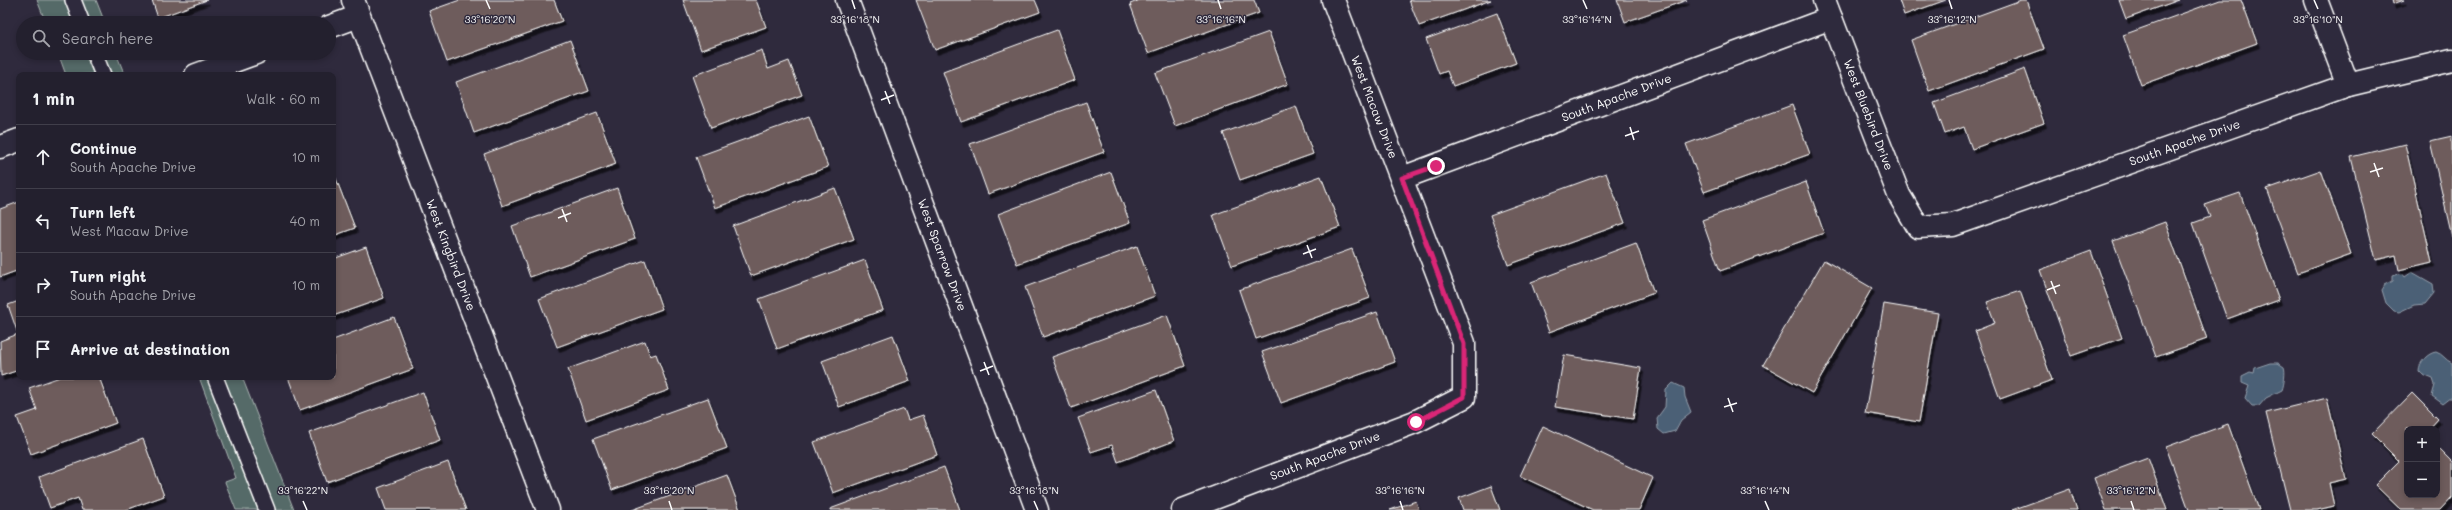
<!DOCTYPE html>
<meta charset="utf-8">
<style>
body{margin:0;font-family:Mali,sans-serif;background:#2b2836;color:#f1f3f6}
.controls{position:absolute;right:12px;bottom:12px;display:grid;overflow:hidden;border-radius:8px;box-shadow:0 2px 6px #0003}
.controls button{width:36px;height:36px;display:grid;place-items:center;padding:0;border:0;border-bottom:1px solid #403e4a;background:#23202e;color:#f1f3f6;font:20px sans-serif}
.stop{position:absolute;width:12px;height:12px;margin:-9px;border:3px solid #db2777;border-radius:50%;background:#fff}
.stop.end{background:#db2777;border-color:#fff;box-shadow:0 1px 4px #0008}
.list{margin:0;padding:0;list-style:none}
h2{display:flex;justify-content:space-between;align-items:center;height:52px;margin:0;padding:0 16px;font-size:17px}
h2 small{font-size:13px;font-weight:400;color:#a3a3aa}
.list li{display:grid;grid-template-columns:26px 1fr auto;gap:12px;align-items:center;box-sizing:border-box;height:64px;padding:0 16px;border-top:1px solid #403e4a}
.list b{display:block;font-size:15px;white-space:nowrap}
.list p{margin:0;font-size:13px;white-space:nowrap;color:#a3a3aa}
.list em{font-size:13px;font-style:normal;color:#a3a3aa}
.icon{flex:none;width:22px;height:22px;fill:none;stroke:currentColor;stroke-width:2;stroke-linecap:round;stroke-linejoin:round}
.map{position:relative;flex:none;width:2452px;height:510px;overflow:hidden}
.search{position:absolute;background:#23202e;box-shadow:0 2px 6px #0003;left:16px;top:16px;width:320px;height:44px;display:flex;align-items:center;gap:10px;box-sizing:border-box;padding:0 14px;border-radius:22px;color:#a3a3aa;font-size:15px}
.panel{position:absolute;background:#23202e;box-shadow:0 2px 6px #0003;left:16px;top:72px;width:320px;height:308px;border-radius:8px}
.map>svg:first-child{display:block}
.green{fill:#556b67;stroke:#aab5b3}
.water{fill:#4b6076;stroke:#93a0ad}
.building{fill:#6e5c5b;stroke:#fff;filter:url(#shadow)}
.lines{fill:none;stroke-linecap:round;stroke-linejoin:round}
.service-casing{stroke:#fff;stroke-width:18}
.minor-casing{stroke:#fff;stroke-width:25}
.service{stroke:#2f2a3d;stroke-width:15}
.minor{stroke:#2f2a3d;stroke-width:22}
.route{stroke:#db2777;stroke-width:5}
.ticks{fill:none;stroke:#fff;stroke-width:1.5}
.labels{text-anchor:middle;stroke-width:3;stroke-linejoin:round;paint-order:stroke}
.street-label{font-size:12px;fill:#fff;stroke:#2f2a3d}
.ticks-label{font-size:10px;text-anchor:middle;fill:#fff;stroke:#2f2a3d;stroke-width:3;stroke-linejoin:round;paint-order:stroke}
</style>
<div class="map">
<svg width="2452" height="510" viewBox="0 0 2452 510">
<defs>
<filter id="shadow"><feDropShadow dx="2.5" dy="4.5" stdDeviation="0" flood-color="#0009"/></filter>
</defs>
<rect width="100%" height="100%" fill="#2f2a3d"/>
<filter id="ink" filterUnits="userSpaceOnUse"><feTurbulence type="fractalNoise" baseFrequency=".025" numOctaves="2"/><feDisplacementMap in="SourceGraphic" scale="8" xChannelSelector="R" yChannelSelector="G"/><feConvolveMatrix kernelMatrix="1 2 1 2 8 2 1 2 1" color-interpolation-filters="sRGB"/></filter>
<g filter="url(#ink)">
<path class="green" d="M37,0H96L105,23H46Z
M58,53H116L124,73L66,75Z
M199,377H242L294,510H236L225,482L236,478Z"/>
<path class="water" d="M2412,272L2433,284L2434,293L2425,304L2414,305L2399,312L2394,311L2386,303L2382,290L2385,285L2393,281V276L2402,273L2405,277Z
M2436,352C2443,354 2445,360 2452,363V397L2443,404L2432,396L2435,385L2433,379L2423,375L2419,371C2419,362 2428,353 2436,352Z
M2270,363H2278L2284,367C2286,371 2284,385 2282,390L2266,398L2259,406H2252L2245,398L2249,386L2242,383V376L2250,372L2254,373L2255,368Z
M1673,383L1684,388L1685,397L1691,412L1681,420L1675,431L1664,434L1658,429L1657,418L1665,407L1666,390Z"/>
<path class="building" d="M152,0H207L158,18Z
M460,0H554L562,21L447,62L429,11Z
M683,0H756L766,27L701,50Z
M916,0H1035L1040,12L935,50Z
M1140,0H1254L1259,13L1148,53L1130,4Z
M1409,0H1491L1419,26Z
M1617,0H1687L1625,22Z
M1899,0H1946L1904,15Z
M2021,0H2026L2044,49L1929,91L1911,40Z
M2119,0H2179L2126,19Z
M2220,0H2241L2257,43L2141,85L2123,35Z
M2392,0H2404L2393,4Z
M1497,13L1516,63L1453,86L1447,71L1439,74L1426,39Z
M1057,30L1075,80L961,122L943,72Z
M1269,32L1288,84L1175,126L1155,73Z
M570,40L589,91L474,133L456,82Z
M762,50L768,69L789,61L802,95L711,128L692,76Z
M2025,69L2044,123L1972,149L1964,127L1945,134L1934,103Z
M1086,102L1104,152L988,194L970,144Z
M1792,105L1810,154L1704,192L1686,144Z
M1296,106L1313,154L1240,180L1223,133Z
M597,113L616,164L502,206L484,154Z
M809,116L828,167L715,208L696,157Z
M2452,136V237L2430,141Z
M2405,144L2432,262L2399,270L2396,255L2376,260L2351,157Z
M2321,170L2351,254L2298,273L2267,189Z
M1111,172L1130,223L1017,264L998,214Z
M1606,173L1625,223L1508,265L1490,215Z
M335,176L355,228L333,236V177Z
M1321,176L1340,227L1232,266L1213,215Z
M1806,182L1824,233L1720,271L1702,220Z
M617,188L635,239L530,277L512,226Z
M835,188L854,239L751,276L733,226Z
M2240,193L2279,300L2227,319L2193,223L2210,217L2205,205Z
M19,202V270L0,277V209Z
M2165,222L2207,339L2156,357L2113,241Z
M1636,243L1654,293L1549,332L1531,282Z
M1137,246L1155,296L1043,337L1025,287Z
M366,247L384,298L333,316V259Z
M1352,249L1370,298L1256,339L1239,290Z
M2091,251L2122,338L2071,356L2040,270Z
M645,260L662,309L557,347L539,299Z
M865,260L883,310L777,349L759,299Z
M1824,260L1872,288L1812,393L1763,365Z
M2020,291L2052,380L2000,399L1975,331L1995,323L1987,302Z
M19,301V370L1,376L0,341L18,334L8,305Z
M1884,304L1938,313L1919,422L1865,413Z
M1377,312L1395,362L1281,403L1262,352Z
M1167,315L1185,366L1071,408L1052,357Z
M394,317L413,369L300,410L288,377H333V340Z
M893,335L910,381L839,407L822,361Z
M645,341L650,356L656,354L669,390L586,420L568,369Z
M1564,355L1641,368L1633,419L1555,407Z
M60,377H99L116,423L31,454L17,417L37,410L29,388Z
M1156,390L1174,441L1118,462L1112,445L1091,452L1078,418Z
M423,392L440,440L327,482L309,433Z
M2412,393L2438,419L2429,429H2407V495H2437V447L2452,462V497L2440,510H2401L2375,485L2399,461L2372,434Z
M708,398L727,448L612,490L593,439Z
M2327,398L2346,479L2329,483L2334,506L2317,510H2290L2266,413Z
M904,409L908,420L923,415L937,455L833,493L814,442Z
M2228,424L2259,510H2189L2166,447Z
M1543,426L1653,478L1639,510H1593L1520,476Z
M143,439L164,496L126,510H82L78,498L50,508L39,477Z
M2148,458L2167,510H2106L2094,478Z
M448,462L466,510H386L378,488Z
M944,467L960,510H830V509Z
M727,475L740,510H632Z
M1491,486L1500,510H1463L1459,498Z
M2070,489L2077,510H2012Z
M1416,501L1419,510H1390Z"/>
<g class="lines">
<g class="service-casing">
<path id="service" d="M73,0L82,23
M94,53L103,75
M215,377L267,510"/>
</g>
<g class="minor-casing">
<g id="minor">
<path id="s1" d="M353,0L548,510"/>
<path id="s2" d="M847,0L1037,510"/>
<path id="s3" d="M1824,0L1899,195L1918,227L1953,225L2348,85L2452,60"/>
<path d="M2316,0L2348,85"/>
<path d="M329,27L359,16"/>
<path d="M196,75L256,53"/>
<path d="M0,147L19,140"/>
<path id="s4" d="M1402,178L1831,18"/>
<path id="s5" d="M1183,510L1415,422L1464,397V343L1333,0"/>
</g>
</g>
<use href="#service" class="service"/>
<use href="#minor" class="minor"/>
</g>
</g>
<g class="lines" filter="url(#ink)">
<path class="route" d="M1416,422L1464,397V344L1402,178L1436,166"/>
</g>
<path class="ticks" d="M486,0L490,9M852,0L855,9M1218,0L1221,9M1583,0L1587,9M1949,0L1952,9M2314,0L2318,9M885,91L890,104M881,100L894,95M1630,127L1634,140M1625,136L1639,131M2374,163L2379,177M2370,172L2383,168M562,209L567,222M558,218L571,213M1307,245L1312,258M1303,254L1316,249M2051,281L2056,294M2047,290L2060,285M984,362L989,375M980,371L993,366M1728,398L1733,412M1724,407L1737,403M303,501L307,510M669,501L672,510M1034,501L1038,510M1400,501L1403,510M1765,501L1769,510M2131,501L2134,510"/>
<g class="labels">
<g class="street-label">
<text dy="4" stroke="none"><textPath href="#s4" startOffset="229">South Apache Drive</textPath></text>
<text transform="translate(1374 107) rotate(69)" y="4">West Macaw Drive</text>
<text dy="4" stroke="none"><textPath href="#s3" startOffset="123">West Bluebird Drive</textPath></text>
<text dy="4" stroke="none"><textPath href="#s3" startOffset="527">South Apache Drive</textPath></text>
<text dy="4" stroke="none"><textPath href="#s1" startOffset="273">West Kingbird Drive</textPath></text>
<text dy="4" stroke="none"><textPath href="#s2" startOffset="272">West Sparrow Drive</textPath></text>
<text dy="4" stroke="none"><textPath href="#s5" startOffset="152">South Apache Drive</textPath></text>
</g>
</g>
<g class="ticks-label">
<text x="490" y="23">33°16'20"N</text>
<text x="855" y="23">33°16'18"N</text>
<text x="1221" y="23">33°16'16"N</text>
<text x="1587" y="23">33°16'14"N</text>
<text x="1952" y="23">33°16'12"N</text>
<text x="2318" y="23">33°16'10"N</text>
<text x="303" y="494">33°16'22"N</text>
<text x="669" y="494">33°16'20"N</text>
<text x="1034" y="494">33°16'18"N</text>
<text x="1400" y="494">33°16'16"N</text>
<text x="1765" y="494">33°16'14"N</text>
<text x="2131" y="494">33°16'12"N</text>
</g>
</svg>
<div class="controls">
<button>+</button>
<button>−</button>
</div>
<div class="stop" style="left:1416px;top:422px"></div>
<div class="stop end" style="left:1436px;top:166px"></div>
<div class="search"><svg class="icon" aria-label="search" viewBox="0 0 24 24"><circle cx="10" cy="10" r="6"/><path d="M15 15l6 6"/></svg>Search here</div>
<section class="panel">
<h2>1 min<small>Walk · 60 m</small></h2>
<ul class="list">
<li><svg class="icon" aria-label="ahead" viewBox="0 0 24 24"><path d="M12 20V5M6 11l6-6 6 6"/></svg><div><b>Continue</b><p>South Apache Drive</p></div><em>10 m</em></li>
<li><svg class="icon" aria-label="left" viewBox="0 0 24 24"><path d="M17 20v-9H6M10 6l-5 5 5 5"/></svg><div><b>Turn left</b><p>West Macaw Drive</p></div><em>40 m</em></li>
<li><svg class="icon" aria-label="right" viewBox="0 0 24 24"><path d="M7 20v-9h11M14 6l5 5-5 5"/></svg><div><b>Turn right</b><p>South Apache Drive</p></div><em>10 m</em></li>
<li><svg class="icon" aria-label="arrive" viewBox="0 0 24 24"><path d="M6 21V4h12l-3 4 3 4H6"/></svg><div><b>Arrive at destination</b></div></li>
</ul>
</section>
</div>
